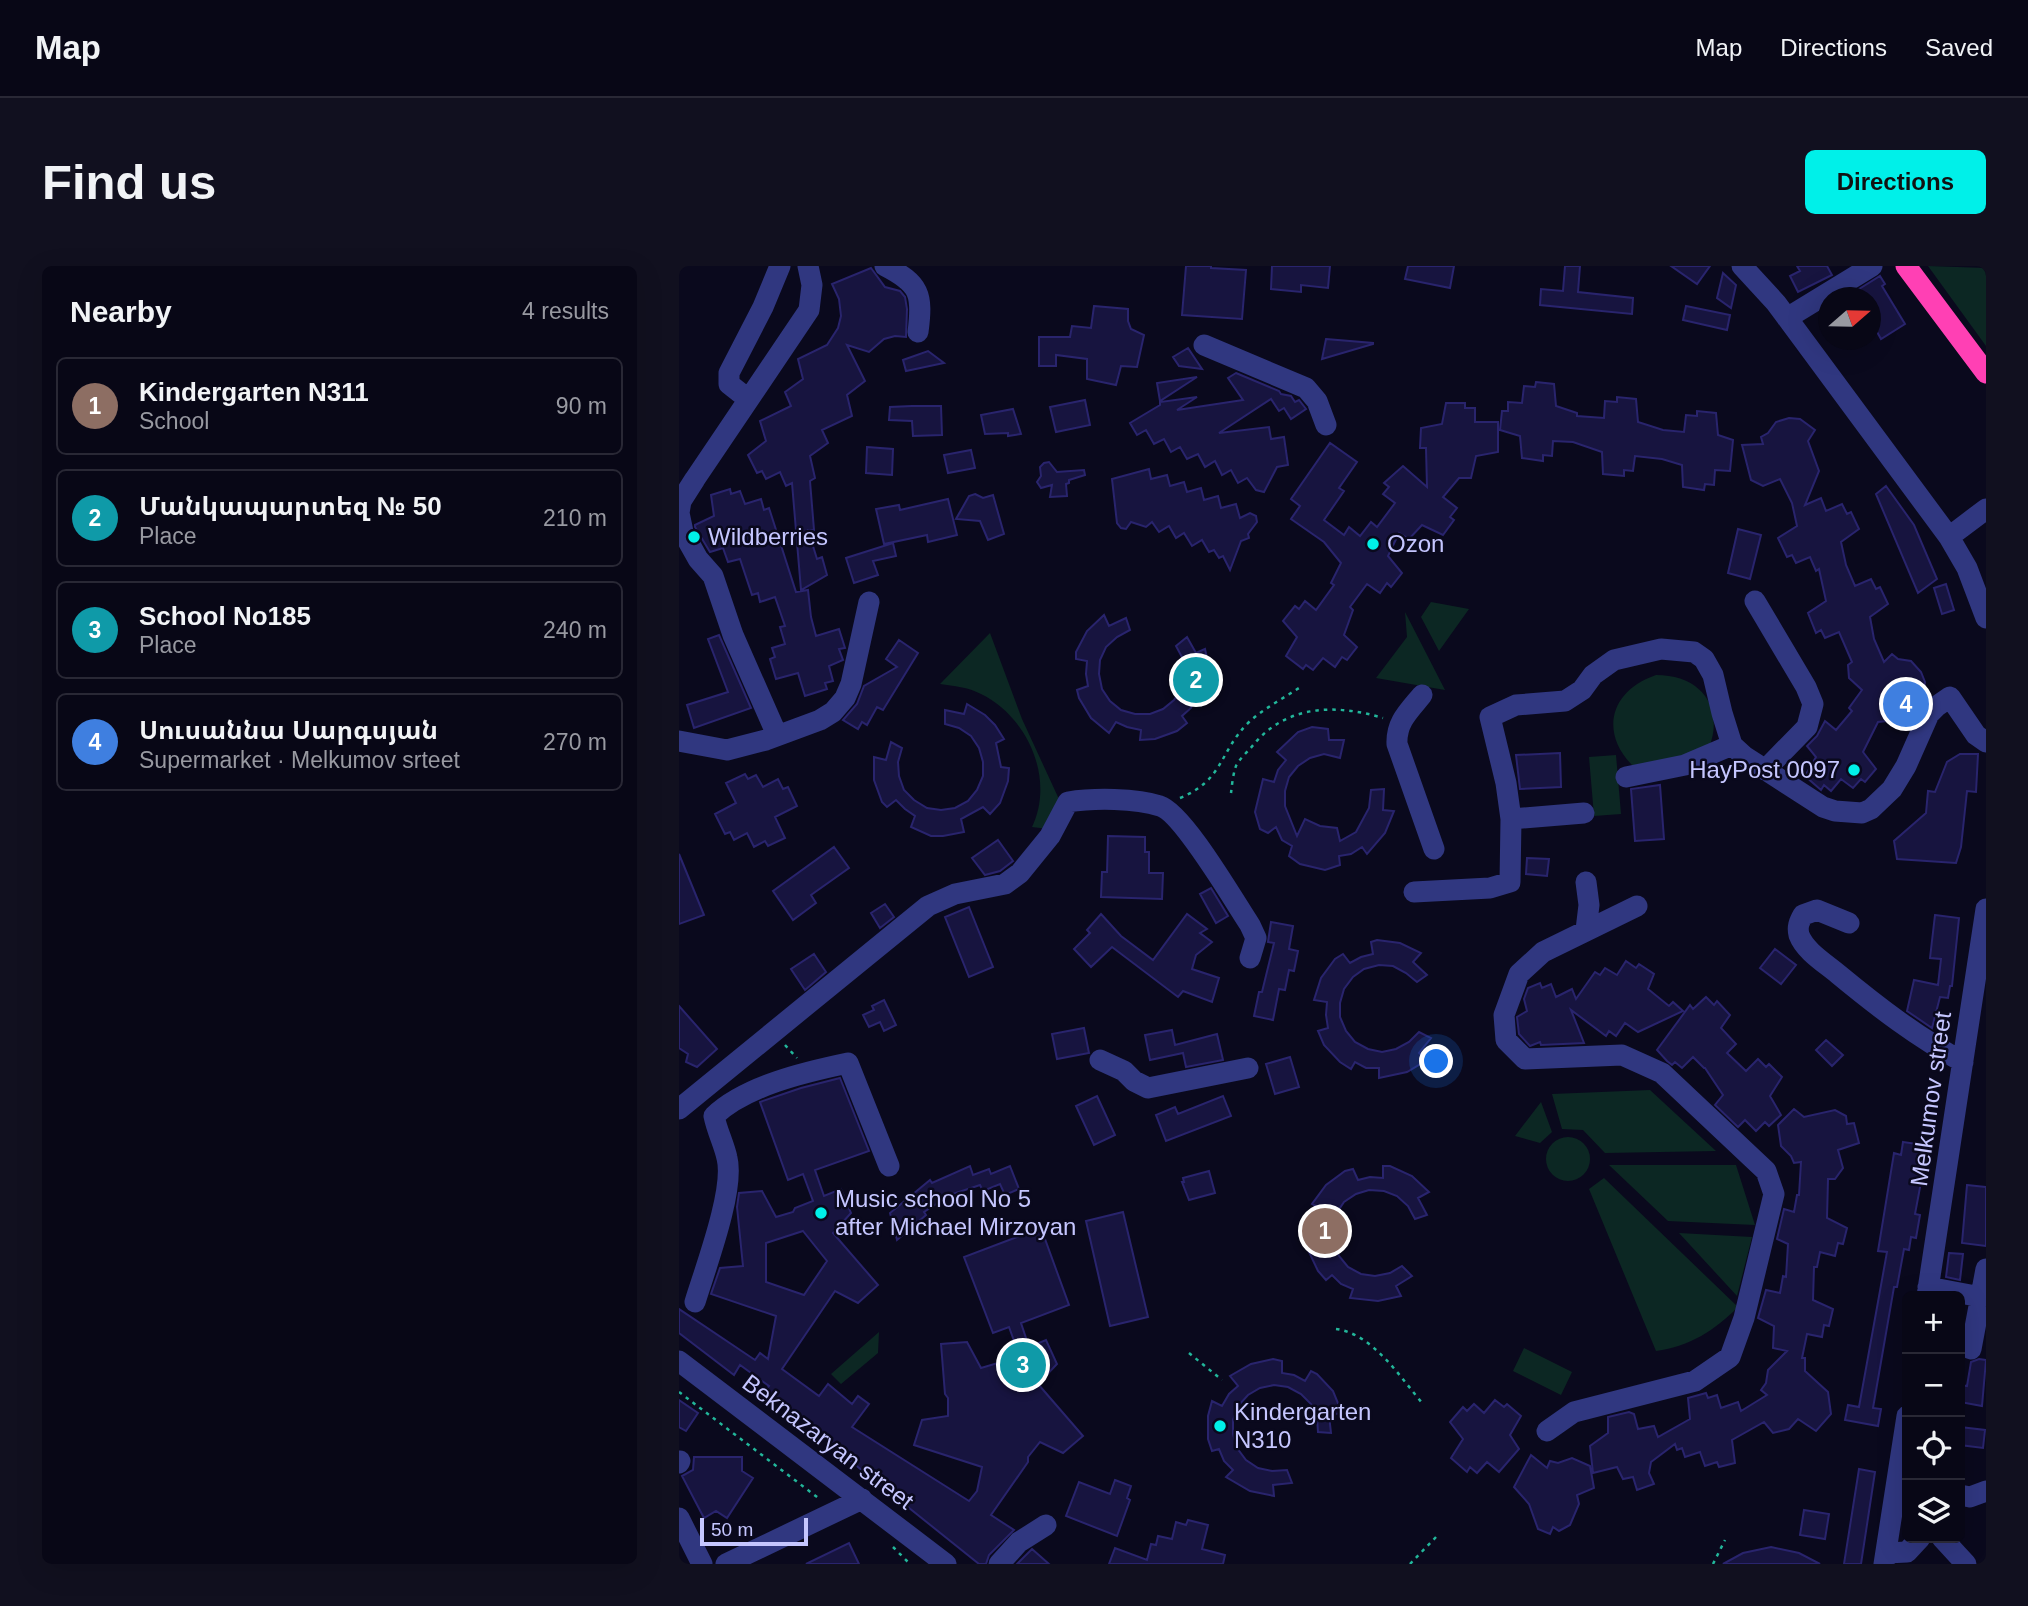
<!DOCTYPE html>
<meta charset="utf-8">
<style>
body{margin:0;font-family:Helvetica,"Noto Sans Armenian",sans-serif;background:#11101f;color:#f1f3f6}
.controls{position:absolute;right:21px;bottom:21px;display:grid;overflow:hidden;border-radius:10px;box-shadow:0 7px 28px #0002}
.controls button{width:63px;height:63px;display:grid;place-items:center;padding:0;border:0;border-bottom:2px solid #292835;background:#080716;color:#f1f3f6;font:35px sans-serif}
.compass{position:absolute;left:1139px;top:21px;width:63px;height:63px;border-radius:50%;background:#080716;box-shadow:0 7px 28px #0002;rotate:70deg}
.scale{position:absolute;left:21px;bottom:18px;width:108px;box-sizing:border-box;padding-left:7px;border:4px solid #c5c6ff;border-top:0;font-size:19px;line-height:24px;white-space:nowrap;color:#c5c6ff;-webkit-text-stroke:5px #0a091d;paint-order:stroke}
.you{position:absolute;left:758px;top:796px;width:24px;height:24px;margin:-18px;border:5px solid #fff;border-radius:50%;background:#1a73e8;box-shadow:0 0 0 10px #1a73e833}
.badge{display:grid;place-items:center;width:46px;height:46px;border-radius:50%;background:#00f0e9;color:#fff;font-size:23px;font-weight:700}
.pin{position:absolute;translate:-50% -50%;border:4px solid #fff;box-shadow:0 2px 7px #0006}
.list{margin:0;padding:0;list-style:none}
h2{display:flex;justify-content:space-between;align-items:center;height:91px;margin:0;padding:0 28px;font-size:30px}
h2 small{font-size:23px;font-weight:400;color:#9899a1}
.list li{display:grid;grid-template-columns:46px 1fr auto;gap:21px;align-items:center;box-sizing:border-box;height:98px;margin:0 14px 14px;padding:0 14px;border:2px solid #292835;border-radius:10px}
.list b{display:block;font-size:26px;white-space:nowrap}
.list p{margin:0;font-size:23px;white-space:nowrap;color:#9899a1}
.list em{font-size:23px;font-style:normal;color:#9899a1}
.icon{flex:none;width:38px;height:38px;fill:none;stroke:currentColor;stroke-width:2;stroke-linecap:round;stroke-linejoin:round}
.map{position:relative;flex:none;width:1307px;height:1298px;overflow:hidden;border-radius:10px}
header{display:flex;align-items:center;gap:42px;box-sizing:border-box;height:98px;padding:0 35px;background:#080716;border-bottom:2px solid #292835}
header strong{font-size:33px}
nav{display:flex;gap:38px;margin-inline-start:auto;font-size:24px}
.intro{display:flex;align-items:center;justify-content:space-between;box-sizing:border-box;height:168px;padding:0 42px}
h1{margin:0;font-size:49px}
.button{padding:18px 32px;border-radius:10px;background:#00f0e9;color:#111;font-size:24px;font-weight:700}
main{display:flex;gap:42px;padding:0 42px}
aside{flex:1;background:#080716;border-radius:10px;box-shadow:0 7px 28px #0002}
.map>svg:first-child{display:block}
.green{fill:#0c2723}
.building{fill:#17143f;stroke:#29246d;stroke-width:2;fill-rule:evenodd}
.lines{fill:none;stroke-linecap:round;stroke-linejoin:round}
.path{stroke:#22b69a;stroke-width:2.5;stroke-dasharray:3.5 5;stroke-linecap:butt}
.minor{stroke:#303780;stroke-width:21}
.highway{stroke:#ff40b4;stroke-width:21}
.poi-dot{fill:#00f0e9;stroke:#0a091d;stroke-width:2.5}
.labels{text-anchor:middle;stroke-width:5;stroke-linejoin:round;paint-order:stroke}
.poi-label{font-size:24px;fill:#c5c6ff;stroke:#0a091d;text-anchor:start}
.street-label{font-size:24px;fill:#c5c6ff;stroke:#0a091d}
</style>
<header>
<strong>Map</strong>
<nav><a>Map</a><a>Directions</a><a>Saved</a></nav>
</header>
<div class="intro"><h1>Find us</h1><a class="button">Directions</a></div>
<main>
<aside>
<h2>Nearby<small>4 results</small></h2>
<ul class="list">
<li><span class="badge" style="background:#8d6e63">1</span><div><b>Kindergarten N311</b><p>School</p></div><em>90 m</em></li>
<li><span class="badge" style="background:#0f9aa8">2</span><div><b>Մանկապարտեզ № 50</b><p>Place</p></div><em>210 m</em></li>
<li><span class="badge" style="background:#0f9aa8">3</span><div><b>School No185</b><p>Place</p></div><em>240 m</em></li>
<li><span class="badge" style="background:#3f7fe0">4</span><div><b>Սուսաննա Սարգսյան</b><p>Supermarket · Melkumov srteet</p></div><em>270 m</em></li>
</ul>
</aside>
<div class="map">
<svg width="1307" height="1298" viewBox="0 0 1307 1298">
<rect width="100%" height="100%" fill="#0a091d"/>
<path class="green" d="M1249,0L1307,2V80Z
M752,336L790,343L760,385L742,351Z
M726,346L766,424L697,412L728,371Z
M311,367L343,453L379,531L380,537L369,563L353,561C376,513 349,451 302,428C289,421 275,420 261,418Z
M977,409C1025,409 1048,445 1027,489L956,502C920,468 930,425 977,409Z
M937,489L942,548L915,550L910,491Z
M971,824L1037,885L926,887L904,864L883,863L873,828Z
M862,836L873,866L861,877L836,870Z
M867 893a22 22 0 1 1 44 0a22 22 0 1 1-44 0Z
M930,899H1057L1076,959L989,955Z
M925,912L1059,1041C1035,1065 1011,1080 977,1085L910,923Z
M1000,967L1073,971L1058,1030Z
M200,1066L199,1087L162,1118L152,1108Z
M845,1082L893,1106L882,1129L834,1105Z"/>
<path class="building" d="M507,0H532V2L567,4L563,53L503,49Z
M593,0H651L649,22L622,19V26L592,23Z
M729,0H775L771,22L726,13Z
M886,0H901L899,26L954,32L953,48L861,39L862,23L884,25Z
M992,0H1031L1018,18Z
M1118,0H1148L1153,9L1119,26L1111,10L1121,5Z
M192,2L206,21L221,25L226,31L228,43L227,71L216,70L205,73L190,86L168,79L186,115L168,129L173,150L143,164L149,177L131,190L136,212L131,215L135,264H129L138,293L143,291L148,309L122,324L113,217L107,220L101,206L87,213L83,205L78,207L69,189L87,175L81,155L112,140L106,126L124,113L119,93L148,79L159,62L162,50L160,33L153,18Z
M1044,7L1057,19L1052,42L1038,32Z
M1201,10L1206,18L1203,20L1226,58L1202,73L1192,55V32H1174L1172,28Z
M415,40L449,43V55L452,63L465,69L458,101L442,100L437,119L408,113V93L377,89V100H360V71H391L393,60L412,62Z
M1007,40L1051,49L1048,64L1004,54Z
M647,73L694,77V78L643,93Z
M509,82L523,103L500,100L494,91Z
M249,85L265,97L227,105L224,94Z
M557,107L600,125L602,128L612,130L616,136L620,134L627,143L612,153L605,142L600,145L592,133L540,167L590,161L592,173L605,171L609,199L598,201L585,226L577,224L568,212L559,217L552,204L543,209L536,195L526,201L519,188L508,193L501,181L492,186L485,173L475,178L467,164L458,169L451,157L481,139V136L518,131L498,144L564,134L549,112Z
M518,111L481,135L478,117Z
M857,116L875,118L877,140L898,147V150L925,152L926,135L938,136V131L957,133L959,156L984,164L1005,166L1007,149L1018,150V145L1037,147L1039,169L1054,174L1051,205L1036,204L1035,219L1026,218L1025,224L1004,221L1003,199L983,193L956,190L954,205L945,204V210L924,208L923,186L894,176L874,175L873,190L864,189V195L843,192L841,170L821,164L823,145H829V136L843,137L845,120L856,121Z
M406,134L411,159L377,166L371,141Z
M767,137H786V142H796V156H819V186L797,190L792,212H780L764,231L778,242L771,251L775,254L764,269L743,259L730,273L720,267L709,290L723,307L712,321L708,317L701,327L688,318L671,341L674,344L665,369L678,381L668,394L663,391L656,401L644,392L634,404L627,399L624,403L607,390L618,371L604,355L616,340L620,343L626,335L637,344L655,319L652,317L662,297L645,276L612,253L621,240L612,233L651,177L678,196L660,222L665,225L645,254L665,269L670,261L681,270L692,256L698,261L716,237L704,228L710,221L705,217L724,200L748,221L747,182H741L742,162L763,158Z
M233,140H262L263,169L234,170L233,155L210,154L211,141Z
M334,143L342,168L329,170V167L306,168L302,149Z
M1110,152L1121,153L1136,164L1129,175L1140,205L1126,239L1142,232L1147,245L1163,238L1168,248L1172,246L1180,263L1162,276L1167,299L1176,320L1192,313L1197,323L1201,321L1209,338L1191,351L1195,373L1205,396L1213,388L1219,393L1232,395L1242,406L1246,416L1243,434L1230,433L1208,455L1199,456L1184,486L1197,503L1186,516L1182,513L1174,522L1162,513L1152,525L1145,519L1142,524L1126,510L1137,491L1128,480L1138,470L1146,455L1157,464L1173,445L1170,442L1183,424L1170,412L1169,399L1173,396L1160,366L1146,372L1142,364L1137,367L1129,347L1147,335L1140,303L1137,305L1131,291L1117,297L1113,289L1108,291L1099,272L1118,260L1113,237L1101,213L1084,220L1072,214L1063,179L1084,178L1082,171L1089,167L1097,156Z
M188,181L214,183L213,209L187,207Z
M292,184L296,202L269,207L265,189Z
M370,196L378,206L405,204L406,209L390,214V217L387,218L388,230L371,231L373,219L362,222L358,216L362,210L361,201L365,197Z
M470,203L472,213L488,209L491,220L505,216L508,226L522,222L525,234L539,230L542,242L557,238L561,252L571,247L577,250L578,256L569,268L570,272L562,275L551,304L544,290L540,292L535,284L530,286L523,274L513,280L505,267L497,272L490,260L480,266L473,256L467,261L452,256L447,263L442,262L438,257L433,213Z
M1207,220L1235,259L1258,313L1239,327L1197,228Z
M51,223L52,228L61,225L66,238L82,233L85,244L90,242L117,326L129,324L132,351L137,370L160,363L166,382L160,383L164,394L150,400L154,415L146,417L148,423L126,430L119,407L97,413L91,393L96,391L93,382L106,378L101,361L106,360L96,331L81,336L79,327L73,329L61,293L49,296L44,282L31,286L16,261V259L35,250L32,229Z
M296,228L304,232L314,229L325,268L309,274L301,255L277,253L290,230Z
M269,233L278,269L249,276L248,269L205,278L197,243L220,239L221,244Z
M1059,263L1082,269L1071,313L1049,307Z
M214,277L217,290L194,295L199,309L175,317L167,292Z
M1267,318L1275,344L1263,348L1255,322Z
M425,349L430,360L447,352L451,364L438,371L427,381L421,394L420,408L423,423L431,435L442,444L456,448H471L484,443L495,434L503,422L506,407L504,393L497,380L508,371L517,387L526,383L531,406L526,434L517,430L512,442L503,450L508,457L498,465L476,473L461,474L462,464L448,461L437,456L430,467L412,452L400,432L398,424L409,420L407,408L408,395L397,393V386L408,365Z
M40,369L72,442L15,462L8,439L49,426L29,373Z
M220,374L239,387L204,444L198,441L188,459L183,456L179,463L164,454L178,438L185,420L218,401L207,393Z
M288,438L306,449L316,459L325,473L317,477L322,501L330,502L329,515L321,537L311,548L304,541L282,553L285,566L264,570H252L232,561L236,550L226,543L217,534L208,541L203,536L195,514V491L207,494L212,476L223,482L219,496L220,510L225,524L235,534L248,542L262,544L276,542L289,535L298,524L304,510V496L300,482L292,470L280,462L266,458V444L285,448Z
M633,461L649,463L650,474H665L661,492L645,488L631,492L619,500L610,511L606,525V540L618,570L626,553L641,560L658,562L661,575L677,566L690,542L692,524L705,523L704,544L715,545L706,567L688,588L683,581L672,588L660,590L661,599L646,604L621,598L610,590L613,580L603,574L597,561L589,567L581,563L576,546L584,513L595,516L599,504L607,494L598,486L619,466Z
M881,487L882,521L841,523L837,489Z
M1281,488H1299L1297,526L1288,525L1282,581L1277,597L1218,593L1215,575L1247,547L1249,525L1256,526L1268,496Z
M66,508L69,513L77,509L84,521L99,513L104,523L109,521L118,540L96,551L106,572L89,580L86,575L75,581L68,567L55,574L51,566L46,568L36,548L57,537L47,517Z
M981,519L985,573L956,575L952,523Z
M429,570L466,571V586H470V607H484L483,633L422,631L423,606H428Z
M319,574L334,595L321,605L306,609L293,592Z
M155,581L170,602L132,629L137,637L114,654L94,625Z
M0,588L25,649L0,658Z
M848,592L870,593L868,610L847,608Z
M532,622L549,650L537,657L521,628Z
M206,638L215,651L201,662L192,647Z
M290,641L314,701L290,711L266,651Z
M422,648L442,670L474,694L508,648L528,663L521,667L533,676L517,689L513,703L540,712L533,736L504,725L499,731L433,681L412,701L395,683L411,667L408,664Z
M1256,649L1280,652L1273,720H1271L1269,732L1261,731L1253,762L1228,745L1235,714L1259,719L1262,693L1251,692Z
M592,656L614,660L610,683L619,685L615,705L610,704L606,724L600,723L594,754L575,750L580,726H583L595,677L589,676Z
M698,674L721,677L742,687L734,696L748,709L738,716L727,707L714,700L700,699L685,703L674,711L665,723L661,737V751L667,765L676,776L689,783L703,786L717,783L730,776L740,766L752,772L740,787L748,794L728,806L700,812V802H687L676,796L672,803L661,796L645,779L639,765L649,762L647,749L648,736L635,734L642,712L656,693L664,688L671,697L682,691L694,688L692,676Z
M1096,683L1117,699L1102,718L1081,702Z
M135,688L147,706L126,724L112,703Z
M947,695L957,702L960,698L975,708L969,723L990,740L994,736L1004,745L959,766L946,757L937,770L930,765L927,770L892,744L905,777L862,779L861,776L851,780L840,768L838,751L848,745L845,733L849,722L861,717L863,722L872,718L877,731L893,723L897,733L916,706L921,709L926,702L938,709Z
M1027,731L1035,739L1038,735L1051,749L1042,762L1057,778L1048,787L1067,805L1079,793L1087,801L1090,798L1103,811L1091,830L1102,849L1090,860L1086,856L1077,865L1066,854L1059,861L1036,839L1044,829L1026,802H1025L1014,791L1003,802L996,796L993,799L988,795L978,784L1011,739L1014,743Z
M205,734L217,759L205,765L201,756L190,761L184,749L195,744L193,740Z
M0,740L38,783L18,801L7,796L9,788L0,782Z
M405,762L410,787L378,793L373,768Z
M493,764L496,779L538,768L544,794L507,801L504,787L471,794L466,769Z
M1147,774L1164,789L1153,800L1137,784Z
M611,791L620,821L596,828L587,798Z
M161,812L190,885L136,904L145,930L162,923L172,947L154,967L199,1019L179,1037L156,1025L103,1103L140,1130L149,1118L173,1138L179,1130L190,1138L173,1161L290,1235L298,1225L303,1201L235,1179L243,1154L269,1150V1132L266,1128L262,1078L288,1076L302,1102L319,1097L321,1093L339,1086L330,1061L314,1067L285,991L362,962L390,1039L342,1057L350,1081L367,1074L378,1098L359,1118L404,1170L384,1187L361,1176L349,1191V1196L312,1249L335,1264L310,1289L307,1298H300L159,1185V1183L124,1152L86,1125L90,1120L61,1099L55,1109L0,1067V1043L76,1094L81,1087L89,1093L97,1050L32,1028L41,1002L64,1000L58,941L60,927L83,925L97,951L114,946L116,942L134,935L124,908L109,914L81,836L122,822ZM124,965L148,995L125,1029L87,1016V977Z
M418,830L436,869L415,879L397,840Z
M544,830L552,850L487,875L477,849L496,841L499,848Z
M1115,843L1125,851L1156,844L1167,850L1168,858L1175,857L1180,877L1159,884L1164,902L1156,913H1149L1148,952L1168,962L1164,978L1159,977L1156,990L1141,986L1138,1001H1135L1134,1034L1154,1043L1150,1060L1145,1059L1143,1071L1128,1068L1123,1092H1126V1105L1149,1126L1152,1148L1137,1165L1119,1153L1110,1163L1094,1167L1085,1156L1053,1174L1056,1197L1040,1201L1038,1196L1026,1200L1021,1186L1006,1191L1003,1182L998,1184L996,1178L972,1196L970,1207L975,1218L958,1224L954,1211L944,1213L938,1201L914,1207L911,1180L929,1167V1151L950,1146L955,1148L959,1163L975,1160L979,1171L1011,1153L1009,1132L1027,1127L1029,1132L1038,1129L1042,1142L1059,1136L1062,1145L1088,1129L1082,1124L1087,1117L1089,1104L1108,1085L1094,1082L1095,1060L1079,1052L1087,1024L1101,1027L1104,1010L1107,1011L1109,978L1098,973L1105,943L1115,946L1118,929H1120L1122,896L1115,897L1112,890L1102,880L1099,859Z
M1224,876L1245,879L1242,894L1246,895L1236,948L1241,949L1237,972L1232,971L1230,984L1225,983L1218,1021H1215L1194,1142L1202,1143L1199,1160L1166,1154L1169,1139L1180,1141L1208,986L1199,985L1215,887L1222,889Z
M291,900L294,909L310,903L312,908L331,900L340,923L326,929L321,918L304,925L301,919L271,929L245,946L247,949L218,974L211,947L251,914L253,917Z
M704,900H711L733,910L750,926L739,932L748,949L736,953L729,940L718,930L705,925L690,924L677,928L665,936L657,948L653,962L654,977L660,990L669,1001L682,1008L696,1010L711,1007L723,1000L733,1010L717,1020L722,1030L699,1035L671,1032L674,1023L662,1018L653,1009L647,1014L639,1005L629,984L627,968H638L639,955L644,944L633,938L647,919L666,905L674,903L679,914L691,911L704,912Z
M530,905L536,927L510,934L503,916H505L504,912Z
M1288,919L1307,921V980L1283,977Z
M444,946L469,1051L431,1060L407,955Z
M1270,987L1284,988L1281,1014L1267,1011Z
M594,1093L603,1095V1107L615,1109L626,1115L632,1105L638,1108L654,1125L663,1147L650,1149L652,1167L639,1166L638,1151L632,1138L622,1128L609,1121L595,1119L581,1122L569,1129L559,1140L554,1154V1168L558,1182L567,1194L579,1202L593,1205L608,1204L613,1217L594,1219L595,1230L571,1225L547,1211L554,1204L545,1195L540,1183L533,1185L529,1173V1150L533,1135L543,1140L550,1128L559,1120L551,1110L572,1098Z
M1300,1093L1307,1094L1303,1140L1281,1136V1119L1288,1120L1292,1096Z
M0,1134L19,1147L7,1165L0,1161Z
M816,1134L825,1141L828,1138L842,1150L831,1169L840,1183L820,1206L808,1196L798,1207L791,1201L788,1206L772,1192L784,1173L771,1156L784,1141L788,1145L795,1138L805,1147Z
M1281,1161L1306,1164L1304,1182L1281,1179Z
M852,1189L868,1202L871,1195L879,1197L893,1192L911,1200L915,1222L898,1229L900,1238L891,1259L880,1265L874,1261L871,1268L859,1263L850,1238L835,1221Z
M15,1191H63V1205L74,1212L48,1252L37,1245L25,1252L3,1210L14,1204Z
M1180,1203L1196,1206L1182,1298H1165Z
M436,1214L452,1220L448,1232L451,1234L438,1270L387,1250L400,1216L431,1228Z
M1125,1244L1150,1248L1146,1273L1121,1269Z
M509,1254L529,1259L523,1283L546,1289L544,1298H430L436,1282L468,1294L472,1278L477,1279L479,1270L493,1273L497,1256L507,1259Z
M170,1277L180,1298H127Z
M1092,1281L1120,1287L1141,1298H1044L1064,1287Z
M353,1283L370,1298H338Z"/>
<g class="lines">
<path class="path" d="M552,527C553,519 554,508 557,500C560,494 566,488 571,483C604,439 655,437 704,452
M501,532C545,514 540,486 569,457C585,442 605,432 623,420
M106,779L118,792
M657,1063C694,1068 721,1111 744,1138
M510,1087L543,1114
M0,1126L142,1234
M214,1281L231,1298
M731,1298L757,1271
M1034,1298L1046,1274"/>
<path class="minor" d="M206,0C241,18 244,28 239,66
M1063,0L1097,37L1270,271L1288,302L1307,352
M1108,52L1193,0
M525,79L627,122L638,135L647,159
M69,133L50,118V107L84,41L101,0
M1270,271L1307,243
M1076,335L1127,421L1134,438L1128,461L1086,504
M743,429C730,445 717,456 718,478L755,583
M98,469L54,369L34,310L19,293L4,266L0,247L2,235L16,213L130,44L133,19L129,0
M0,475L48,484L87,474L141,454L154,446L166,432L172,418L190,336
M947,511L1006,499L1053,479
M832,553L905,547
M735,626L811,622L831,616L832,553L827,517L811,451L837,439L886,435L903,424L914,409L935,394L982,383L1015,386L1025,393L1034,409L1043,447L1053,479L1065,490L1144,541L1156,545L1183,547L1192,543L1213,523L1227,500L1250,448L1258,440L1271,431L1297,469L1307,476
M1170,657L1138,644L1124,649C1120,656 1118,661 1120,669C1126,685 1146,697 1159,708C1199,741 1238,771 1284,796
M907,664L910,639L907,616
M421,794L445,805L455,815L469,822L569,802
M0,843L249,640L276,628L326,618L341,607L371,570L389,536C414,532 457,532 481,540C504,547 555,635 571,659L577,672L571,692
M1249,1021L1302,1031
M1248,1030L1307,643
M16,1036C26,1003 56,924 48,892C45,878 38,865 35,850C66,820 126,806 169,797L210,900
M1292,1083L1307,1003
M0,1095L267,1298
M868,1165L895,1146L1016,1115L1051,1091L1065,1052L1095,928L1087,905L983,807L943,789L846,793L827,774L825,749L840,708L864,686L958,640
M0,1197L1,1195
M1281,1229L1291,1231L1307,1225
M0,1252L23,1298
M1263,1272L1287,1298
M1207,1287L1228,1286L1241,1272
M47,1298L183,1233
M320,1298L340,1276L367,1259
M1205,1298L1228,1150"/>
<path class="highway" d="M1227,0L1307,107"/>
</g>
<g class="poi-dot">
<circle cx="15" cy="271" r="7"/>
<circle cx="694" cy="278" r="7"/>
<circle cx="1175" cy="504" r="7"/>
<circle cx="142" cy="947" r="7"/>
<circle cx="541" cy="1160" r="7"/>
</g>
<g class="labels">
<g class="poi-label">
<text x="29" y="279">Wildberries</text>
<text x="708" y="286">Ozon</text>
<text x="1161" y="512" text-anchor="end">HayPost 0097</text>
<text x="156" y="941">Music school No 5<tspan x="156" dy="28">after Michael Mirzoyan</tspan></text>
<text x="555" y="1154">Kindergarten<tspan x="555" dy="28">N310</tspan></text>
</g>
<g class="street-label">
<text transform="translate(1252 833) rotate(-82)" y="8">Melkumov street</text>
<text transform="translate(149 1176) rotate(37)" y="8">Beknazaryan street</text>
</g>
</g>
</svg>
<div class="controls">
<button>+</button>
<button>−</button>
<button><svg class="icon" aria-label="locate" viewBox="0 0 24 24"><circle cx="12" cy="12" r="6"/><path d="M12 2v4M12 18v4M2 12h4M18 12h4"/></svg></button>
<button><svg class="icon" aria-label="layers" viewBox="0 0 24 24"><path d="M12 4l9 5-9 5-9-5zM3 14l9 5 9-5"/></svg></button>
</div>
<svg class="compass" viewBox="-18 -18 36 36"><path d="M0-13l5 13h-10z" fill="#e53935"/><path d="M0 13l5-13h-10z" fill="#9899a1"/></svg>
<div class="scale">50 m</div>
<div class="you"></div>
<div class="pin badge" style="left:646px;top:965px;background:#8d6e63">1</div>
<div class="pin badge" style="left:517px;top:414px;background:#0f9aa8">2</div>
<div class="pin badge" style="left:344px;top:1099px;background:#0f9aa8">3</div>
<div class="pin badge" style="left:1227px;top:438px;background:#3f7fe0">4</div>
</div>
</main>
